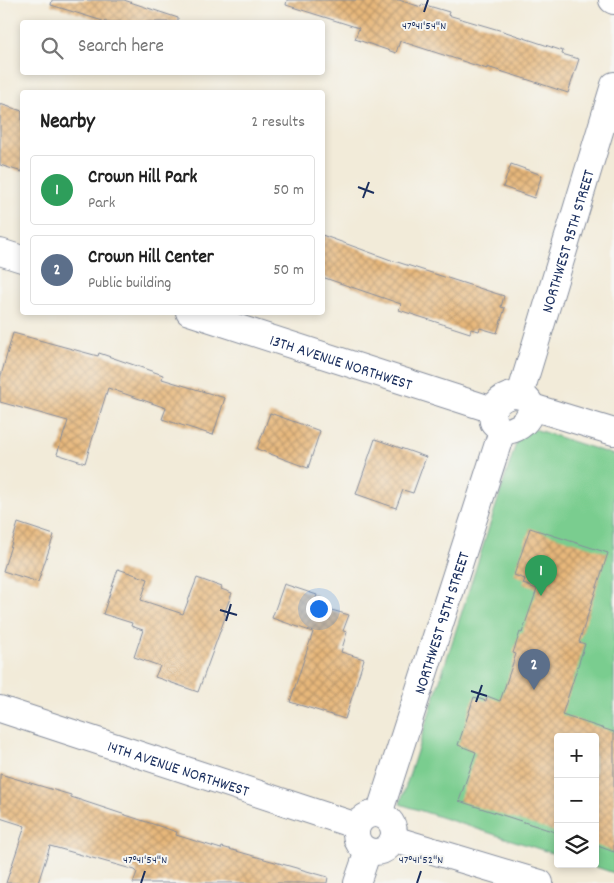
<!DOCTYPE html>
<meta charset="utf-8">
<style>
body{margin:0;font-family:Dekko,sans-serif;background:#f6f6f6;color:#222}
.controls{position:absolute;right:15px;bottom:15px;display:grid;overflow:hidden;border-radius:5px;box-shadow:0 2px 8px #0003}
.controls button{width:45px;height:45px;display:grid;place-items:center;padding:0;border:0;border-bottom:1px solid #e0e0e0;background:#fff;color:#222;font:25px sans-serif}
.you{position:absolute;left:318px;top:608px;width:18px;height:18px;margin:-12px;border:4px solid #fff;border-radius:50%;background:#1a73e8;box-shadow:0 0 0 8px #1a73e833}
.badge{display:grid;place-items:center;width:32px;height:32px;border-radius:50%;background:#c8321e;color:#fff;font-size:16px;font-weight:700}
.pin{position:absolute;translate:-50% -41px;filter:drop-shadow(0 1px 2px #0008)}
.pin::after{content:'';position:absolute;top:26px;width:18px;height:15px;background:inherit;clip-path:polygon(0 0,100% 0,50% 100%)}
.list{margin:0;padding:0;list-style:none}
h2{display:flex;justify-content:space-between;align-items:center;height:65px;margin:0;padding:0 20px;font-size:21px}
h2 small{font-size:16px;font-weight:400;color:#767676}
.list li{display:grid;grid-template-columns:32px 1fr auto;gap:15px;align-items:center;box-sizing:border-box;height:70px;margin:0 10px 10px;padding:0 10px;border:1px solid #e0e0e0;border-radius:5px}
.list b{display:block;font-size:19px;white-space:nowrap}
.list p{margin:0;font-size:16px;white-space:nowrap;color:#767676}
.list em{font-size:16px;font-style:normal;color:#767676}
.icon{flex:none;width:28px;height:28px;fill:none;stroke:currentColor;stroke-width:2;stroke-linecap:round;stroke-linejoin:round}
.map{position:relative;flex:none;width:614px;height:883px;overflow:hidden}
.search{position:absolute;background:#fff;box-shadow:0 2px 8px #0003;left:20px;top:20px;width:305px;height:55px;display:flex;align-items:center;gap:12px;box-sizing:border-box;padding:0 18px;border-radius:5px;color:#767676;font-size:19px}
.panel{position:absolute;background:#fff;box-shadow:0 2px 8px #0003;left:20px;top:90px;width:305px;height:225px;border-radius:5px}
.map>svg:first-child{display:block}
.park{fill:#7acd8f;stroke:#4a7e76}
.building{fill:url(#building-cross-hatch)}
.lines{fill:none;stroke-linecap:round;stroke-linejoin:round}
.street-casing{stroke:#868d9c;stroke-width:28}
.street{stroke:#fff;stroke-width:26}
.ticks{fill:none;stroke:#1b2f5e;stroke-width:2}
.labels{text-anchor:middle;stroke-width:4;stroke-linejoin:round;paint-order:stroke}
.street-label{font-size:16px;fill:#1b2f5e;stroke:#f6f6f2}
.ticks-label{font-size:12px;text-anchor:middle;fill:#1b2f5e;stroke:#f6f6f2;stroke-width:4;stroke-linejoin:round;paint-order:stroke}
</style>
<div class="map">
<svg width="614" height="883" viewBox="0 0 614 883">
<defs>
<pattern id="building-cross-hatch" width="8" height="8" patternUnits="userSpaceOnUse" patternTransform="scale(1.25)"><rect width="8" height="8" fill="#e7b77a"/><path d="M0 0l8 8M0 8l8-8" fill="none" stroke="#ba9567"/></pattern>
</defs>
<rect width="100%" height="100%" fill="#f6f6f2"/>
<filter id="ink" filterUnits="userSpaceOnUse"><feTurbulence type="fractalNoise" baseFrequency=".02" numOctaves="2"/><feDisplacementMap in="SourceGraphic" scale="10" xChannelSelector="R" yChannelSelector="G"/><feConvolveMatrix kernelMatrix="1 2 1 2 8 2 1 2 1" color-interpolation-filters="sRGB"/></filter>
<filter id="wash" filterUnits="userSpaceOnUse"><feTurbulence type="fractalNoise" baseFrequency=".0096" numOctaves="4" result="noise"/><feDisplacementMap in="SourceGraphic" scale="20" xChannelSelector="R" yChannelSelector="G"/><feGaussianBlur stdDeviation="1.12" result="paint"/><feColorMatrix in="noise" values="0 0 0 0 0 0 0 0 0 0 0 0 0 0 0 0 0 1.4 0 .05"/><feComposite in="paint" operator="in"/></filter>
<g filter="url(#wash)">
<rect width="100%" height="100%" fill="#f2ebd9"/>
<path class="park" d="M522,425L614,455V873L587,864H595V737H558V855L400,804Z"/>
<g id="blocks">
<path class="building" d="M52,0H124L178,18V22H106L51,5Z
M287,0H399L421,7L422,4L449,12L448,15L506,32L563,51L562,54L579,59L568,93L529,80L487,67V69L400,41L396,53L355,39L359,28L286,5Z
M0,104L22,111V172L0,165Z
M511,164L542,175L534,198L503,187Z
M322,235L391,260L504,296L501,307L505,308L497,333L480,328L479,331L471,329L470,333L399,310L401,304L322,277Z
M13,333L98,356L99,353L163,375L162,379L225,398L213,435L162,419L166,408L108,388L85,463L57,454L68,421L0,402V379Z
M270,413L320,431L308,468L257,449Z
M375,439L426,457L413,493L403,490L396,508L356,494Z
M18,523L54,535L38,582L3,571Z
M530,528L608,553L579,642L585,644L562,715L614,732V852L595,845V737H558V833L459,801L476,752L458,745L474,697L486,701L487,696L500,701L516,654L513,653L520,632L522,633L537,589L523,584L525,579L514,575Z
M118,569L148,579L141,600L183,614L197,578L222,587L221,589L232,593L224,614L226,615L198,692L155,677L160,666L134,657L143,630L131,626L132,623L103,614Z
M284,584L317,595L314,605L349,615L343,631L347,632L341,652L364,659L345,719L290,702L313,632L272,618Z
M0,774L71,795V797L177,832L176,835L221,849L222,847L328,877L327,883H133L137,872L135,870L50,846L38,883H6L25,826L0,818Z"/>
</g>
</g>
<g filter="url(#ink)">
<use href="#blocks" fill-opacity="0" stroke="#868d9c" stroke-width="1"/>
<g class="lines">
<g class="street-casing">
<g id="street">
<path d="M612,0L614,1"/>
<path d="M0,252L22,259"/>
<path id="s1" d="M189,312L493,410"/>
<path d="M512,395C546,395 529,433 502,431L493,422C490,407 499,398 512,395Z"/>
<path id="s2" d="M520,395L614,85"/>
<path d="M532,407L614,432"/>
<path id="s3" d="M0,709L357,826"/>
<circle cx="375" cy="833" r="19"/>
<path id="s4" d="M379,814L502,431"/>
<path d="M393,839L540,883"/>
<path d="M357,883L368,851"/>
</g>
</g>
<use href="#street" class="street"/>
</g>
</g>
<path class="ticks" d="M424,12L428,0M358,187L374,193M363,198L369,182M220,610L237,615M226,621L231,604M471,691L487,696M476,702L482,685M141,883L145,871M417,883L421,871"/>
<g class="labels">
<g class="street-label">
<text dy="6" stroke="none"><textPath href="#s2" startOffset="161">NORTHWEST 95TH STREET</textPath></text>
<text dy="6" stroke="none"><textPath href="#s1" startOffset="160">13TH AVENUE NORTHWEST</textPath></text>
<text dy="6" stroke="none"><textPath href="#s4" startOffset="201">NORTHWEST 95TH STREET</textPath></text>
<text dy="6" stroke="none"><textPath href="#s3" startOffset="188">14TH AVENUE NORTHWEST</textPath></text>
</g>
</g>
<g class="ticks-label">
<text x="424" y="29">47°41'54"N</text>
<text x="421" y="863">47°41'52"N</text>
<text x="145" y="863">47°41'54"N</text>
</g>
</svg>
<div class="controls">
<button>+</button>
<button>−</button>
<button><svg class="icon" aria-label="layers" viewBox="0 0 24 24"><path d="M12 4l9 5-9 5-9-5zM3 14l9 5 9-5"/></svg></button>
</div>
<div class="you"></div>
<div class="pin badge" style="left:541px;top:596px;background:#2e9e5b">1</div>
<div class="pin badge" style="left:534px;top:690px;background:#5c6f8a">2</div>
<div class="search"><svg class="icon" aria-label="search" viewBox="0 0 24 24"><circle cx="10" cy="10" r="6"/><path d="M15 15l6 6"/></svg>Search here</div>
<section class="panel">
<h2>Nearby<small>2 results</small></h2>
<ul class="list">
<li><span class="badge" style="background:#2e9e5b">1</span><div><b>Crown Hill Park</b><p>Park</p></div><em>50 m</em></li>
<li><span class="badge" style="background:#5c6f8a">2</span><div><b>Crown Hill Center</b><p>Public building</p></div><em>50 m</em></li>
</ul>
</section>
</div>
